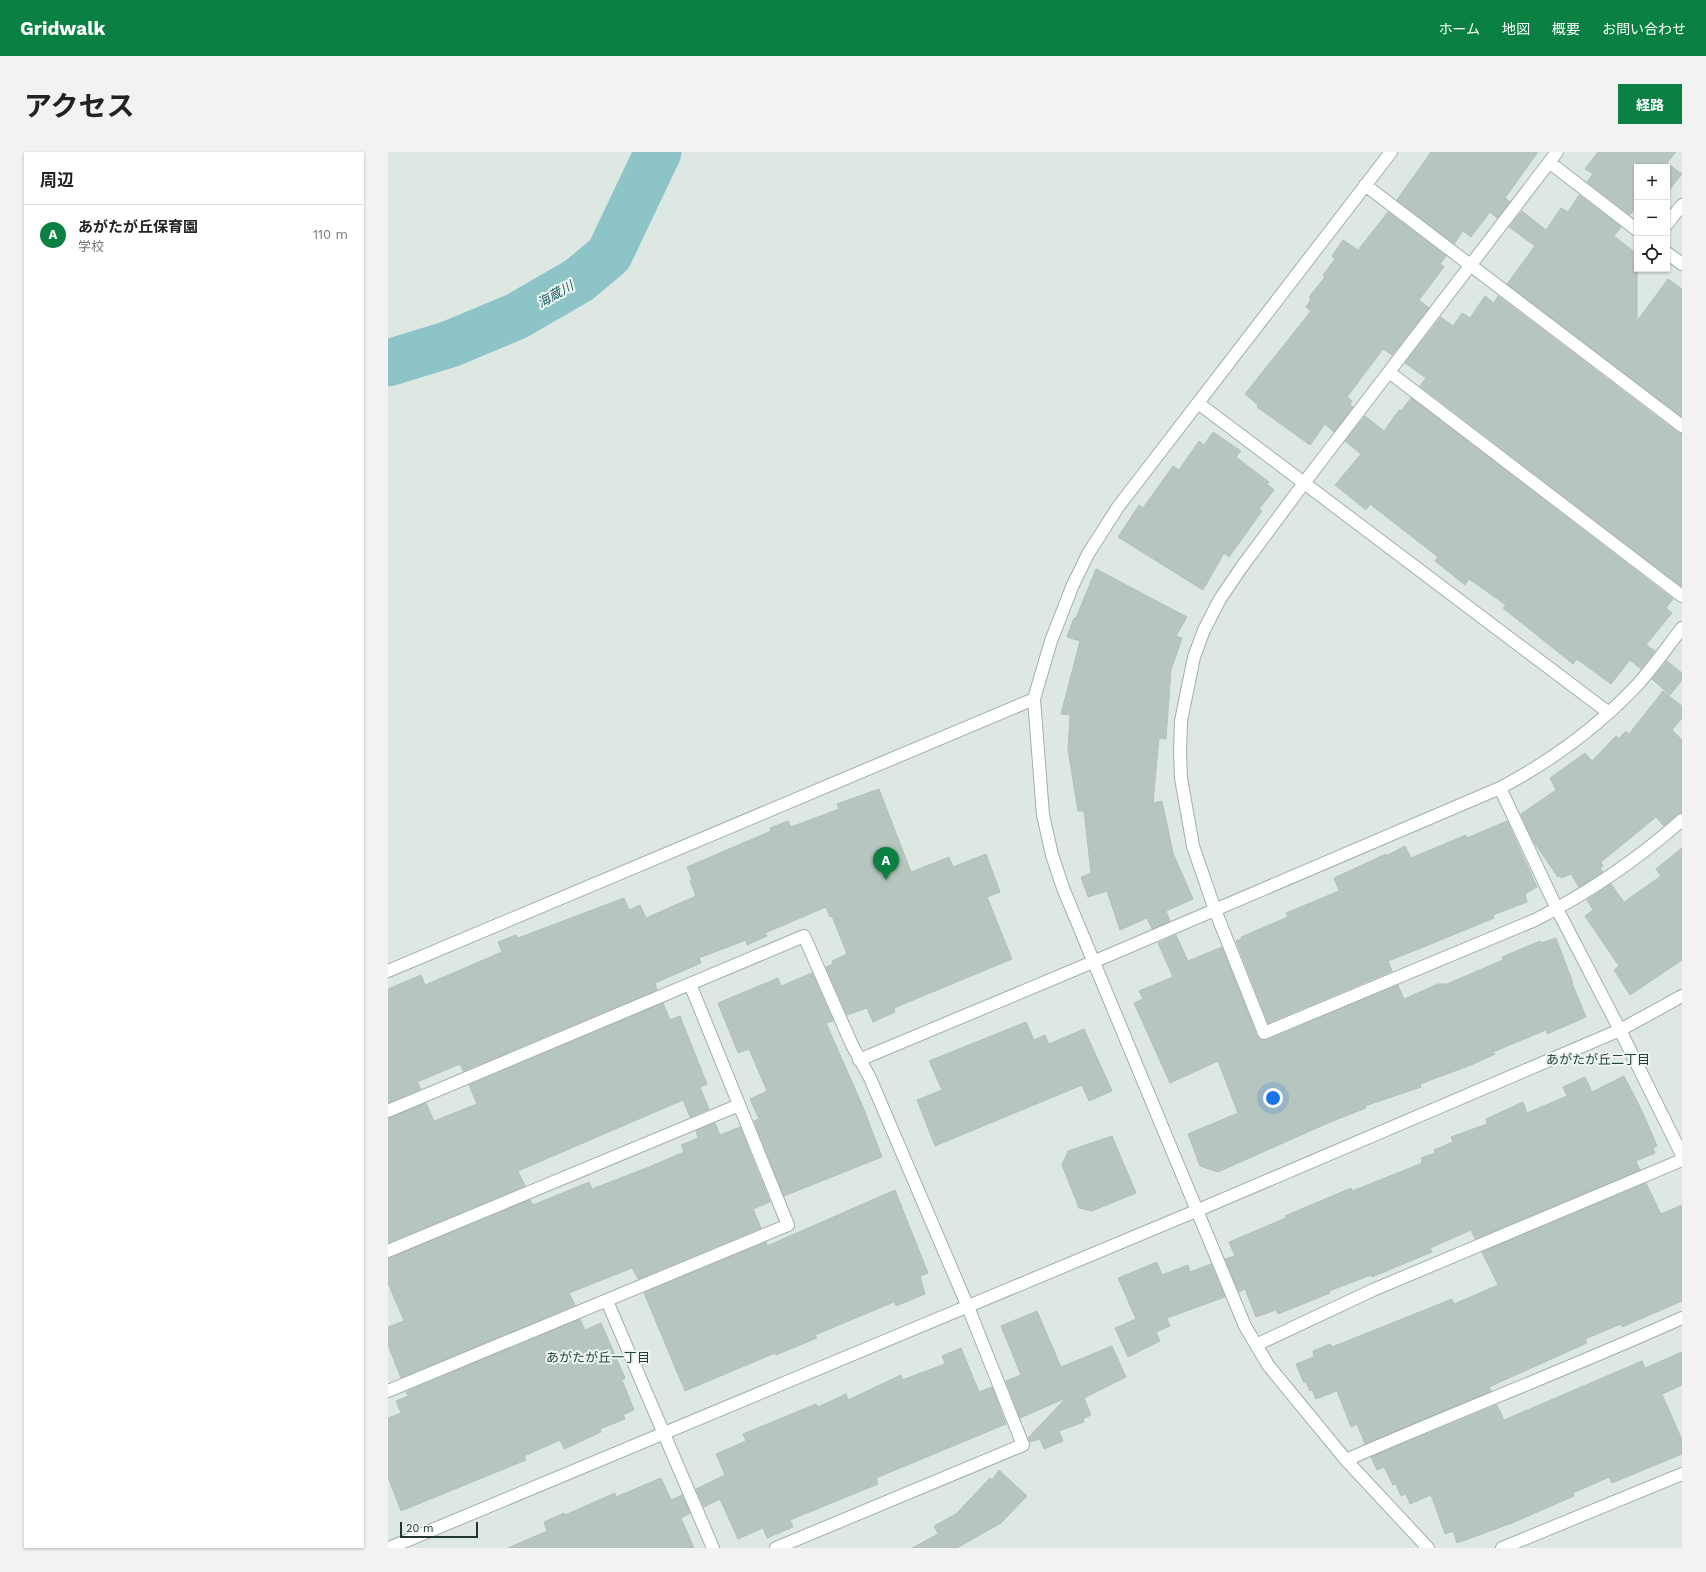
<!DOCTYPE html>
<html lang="ja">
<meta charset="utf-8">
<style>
body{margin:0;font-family:"Work Sans","Noto Sans JP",sans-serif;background:#f2f2f2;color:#222}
.controls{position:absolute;right:12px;top:12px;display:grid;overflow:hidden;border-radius:0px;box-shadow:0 1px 3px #0004}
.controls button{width:36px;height:36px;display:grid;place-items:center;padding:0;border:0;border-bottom:1px solid #e0e0e0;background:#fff;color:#222;font:20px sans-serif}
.scale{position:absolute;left:12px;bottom:10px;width:78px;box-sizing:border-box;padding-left:4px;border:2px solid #22362f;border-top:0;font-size:11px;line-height:14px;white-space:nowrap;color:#22362f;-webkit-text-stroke:3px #eef5f1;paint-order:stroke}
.you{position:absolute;left:885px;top:946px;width:14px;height:14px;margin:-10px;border:3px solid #fff;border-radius:50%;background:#1a73e8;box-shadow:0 0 0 6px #1a73e833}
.badge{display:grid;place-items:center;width:26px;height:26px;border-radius:50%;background:#0b8043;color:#fff;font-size:13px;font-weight:700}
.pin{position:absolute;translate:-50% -33px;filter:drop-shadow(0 1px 2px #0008)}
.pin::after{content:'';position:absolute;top:21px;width:14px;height:12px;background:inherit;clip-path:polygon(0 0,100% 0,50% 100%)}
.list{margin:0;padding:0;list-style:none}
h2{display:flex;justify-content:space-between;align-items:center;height:52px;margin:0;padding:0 16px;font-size:17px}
h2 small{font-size:13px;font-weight:400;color:#767676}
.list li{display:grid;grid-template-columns:26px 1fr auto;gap:12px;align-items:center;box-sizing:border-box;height:60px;padding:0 16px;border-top:1px solid #e0e0e0}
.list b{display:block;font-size:15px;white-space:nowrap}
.list p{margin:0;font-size:13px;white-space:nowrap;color:#767676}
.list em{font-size:13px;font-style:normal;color:#767676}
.icon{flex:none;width:22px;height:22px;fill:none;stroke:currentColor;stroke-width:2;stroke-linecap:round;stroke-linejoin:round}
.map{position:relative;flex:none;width:1294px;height:1396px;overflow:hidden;border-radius:0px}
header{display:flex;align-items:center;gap:24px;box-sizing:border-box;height:56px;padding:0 20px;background:#0b8043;color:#fff}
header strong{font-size:19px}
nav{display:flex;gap:22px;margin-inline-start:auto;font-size:14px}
.intro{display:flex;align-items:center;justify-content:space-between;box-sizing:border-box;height:96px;padding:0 24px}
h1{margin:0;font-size:28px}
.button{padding:10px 18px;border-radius:0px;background:#0b8043;color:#fff;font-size:14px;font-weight:700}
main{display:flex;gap:24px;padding:0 24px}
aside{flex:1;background:#fff;border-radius:0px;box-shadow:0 1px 3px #0004}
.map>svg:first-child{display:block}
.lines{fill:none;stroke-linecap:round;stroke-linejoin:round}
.river{stroke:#8cc4c8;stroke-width:47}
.building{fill:#b7c5bf;stroke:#b2c1b9}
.minor-casing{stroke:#a2afa9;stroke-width:14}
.minor{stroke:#fff;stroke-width:12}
.labels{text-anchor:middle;stroke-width:4;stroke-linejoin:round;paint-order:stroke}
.water-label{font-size:13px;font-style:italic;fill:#23656a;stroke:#eef5f1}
.neighbourhood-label{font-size:13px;fill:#204539;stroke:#eef5f1}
</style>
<header>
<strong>Gridwalk</strong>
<nav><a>ホーム</a><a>地図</a><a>概要</a><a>お問い合わせ</a></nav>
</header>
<div class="intro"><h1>アクセス</h1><a class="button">経路</a></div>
<main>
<aside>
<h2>周辺<small></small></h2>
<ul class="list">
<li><span class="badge">A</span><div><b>あがたが丘保育園</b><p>学校</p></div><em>110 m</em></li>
</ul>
</aside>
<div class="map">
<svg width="1294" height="1396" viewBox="0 0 1294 1396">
<rect width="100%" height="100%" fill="#dee8e3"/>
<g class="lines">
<path class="river" d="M0,211L62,192L129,164L191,128L221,103L270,0"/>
</g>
<path class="building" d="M1043,0H1150L1117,46L1122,50L1109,66L1102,60L1083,85L1075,79L1066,92L1009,48Z
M1210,0H1288L1279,11L1294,22L1279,41V15H1249V53L1242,63L1199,30L1205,22L1197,17Z
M1191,43L1233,75L1226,84L1249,102V169L1280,127L1294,137V265L1119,132L1147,94L1121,75L1134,59L1158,78L1173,56L1180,60Z
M1000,60L1058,104L1052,112L1056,115L1031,148L1041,156L1004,203L995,197L959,245L964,249L962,253L965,255L946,280L937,272L922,293L869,255L870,253L857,242L923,159L918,155L923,147L921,145L937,125L935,123L947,107L944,104L955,88L970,98Z
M1097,144L1106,151L1110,144L1289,280L1294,281V435L1032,234L1038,226L1017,211L1053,165L1065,174L1074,161L1082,166Z
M1023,246L1285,447L1278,456L1284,461L1258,493L1267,499L1253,517L1242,508L1223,532L1189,507L1185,512L1115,456L1118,453L1081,427L1077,433L1047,409L1050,405L982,352L978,358L947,333L973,302L957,289L977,264L996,279L1011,258L1013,259Z
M825,280L853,299L848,305L881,330L879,332L886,338L871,357L874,359L841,405L836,401L815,438L730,385L751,353L755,356L785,314L791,318L811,289L816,293Z
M708,417L799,465L788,484L794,486L783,518L778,587L771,586L765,651L774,649L785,701L805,747L778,759L782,769L764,777L759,766L732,778L719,739L700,745L693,725L703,721L696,659H690L680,598L682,563L673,562L692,489L679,485L686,466H688Z
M1279,509L1294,521V528L1282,543L1264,527Z
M1275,539L1294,554V566L1284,578L1294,588V661L1289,662L1276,674L1268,665L1213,710L1215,714L1212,716L1215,720L1191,735L1183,722L1173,726L1172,724L1170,725L1145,689L1133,662L1168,638L1162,626L1197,601L1204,609L1228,584L1231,586L1238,579L1241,582Z
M491,637L523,720L561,705L565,715L598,702L612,740L599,745L624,807L506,856L507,860L485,870L479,856L459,863L438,815L445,812L444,809L459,802L444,764L442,765L438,755L377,781L379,784L359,793L358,788L311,806L313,811L267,831L269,838L75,919L72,912L29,930L33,937L0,951V837L33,823L37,833L114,800L110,790L128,783L130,786L236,746L241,758L252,753L258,766L308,744L302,729L304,728L299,715L383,679L382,676L400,669L403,675L451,657L449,652Z
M1119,669L1149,735L1137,742L1139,750L1105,763L1106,766L1038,794L1000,809L1004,819L880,871L848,789L854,787L853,785L900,765L898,761L951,739L946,726L998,702V704L1017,694L1023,706L1078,683L1079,686Z
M1294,696V808L1242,843L1226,818L1231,814L1197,764L1205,758L1199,748L1223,732L1236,750L1273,724L1268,717Z
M788,783L800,809L834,795L869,884L875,888H879L1010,833L1016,847L1050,832H1059L1115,808L1114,805L1152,789L1153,791L1168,786L1185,831H1184L1198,865L1159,882L1158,878L1105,900L1107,902L1083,913L1032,932L1033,935L977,954L978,956L940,971L830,1020L812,1014L800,982L850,961L830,909L782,931L746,851L755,847L751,839L785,825L770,791Z
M424,821L445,869L438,871L475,955L494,1005L396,1044L366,969L371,967L362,947L379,939L361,897L350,901L330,851L390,826L393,834Z
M275,851L282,868L292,864L319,932L312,935L321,957L302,965L295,948L130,1019L137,1034L0,1091V966L38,951L46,969L89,952L81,933Z
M638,870L646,888L657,883L661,892L696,877L724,939L701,949L694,933L547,994L529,948L554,938L541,909Z
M1236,924L1254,959L1269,994L1265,996L1267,1001L1248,1009L1252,1018L1087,1087L1083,1078L1042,1096L1044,1100L984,1125L983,1123L941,1139L942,1141L890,1162L888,1158L868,1165L857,1137L851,1140L837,1107L847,1104L841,1090L898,1066L897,1064L963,1036L964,1039L1027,1014L1034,1011L1033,1006L1047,1001L1046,998L1065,990L1063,985L1099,972L1098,967L1135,950L1139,961L1179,944L1175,935L1197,925L1204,940Z
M327,971L332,983L352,975L382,1050L365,1057L373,1076L250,1127L244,1116L181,1141L187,1153L13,1226L0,1193V1175L16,1169L0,1131V1106L142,1048L145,1053L201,1030L204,1037L261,1015L296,1000L293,993L310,986L308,979Z
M724,984L748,1041L704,1059L691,1056L674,1013L680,999Z
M1258,1031L1273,1062L1294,1053V1149L1234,1175L1233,1172L1197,1187L1199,1191L1101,1235L1103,1239L977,1292L969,1272L963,1275L949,1239L928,1247L924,1238L922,1239L918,1230L916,1231L908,1212L926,1205L925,1199L942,1192L944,1195L1064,1147L1066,1152L1110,1133L1094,1100Z
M507,1038L540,1121L532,1124L537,1142L508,1154L506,1150L427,1183L429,1186L388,1203L387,1201L297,1239L256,1141L378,1090L379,1094Z
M769,1110L774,1123L800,1113L802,1120L823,1112L837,1145L779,1166L782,1174L768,1180L772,1189L740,1205L727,1176L748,1167L730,1126Z
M649,1159L673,1215L724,1194L738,1225L696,1246L703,1263L695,1267L696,1270L671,1279L675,1289L656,1297L652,1287L642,1290L640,1286L678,1246L632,1266L618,1229L633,1223L613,1174Z
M192,1167L197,1178L213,1171L237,1226L234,1228L246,1258L235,1263L237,1267L212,1277L213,1280L176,1297L172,1288L136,1304L138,1308L13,1359L0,1325V1266L13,1261L8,1249L20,1244L18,1240Z
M573,1196L591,1240L604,1235L618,1272L488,1326L490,1332L402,1368L405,1375L379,1386L375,1376L350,1387L332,1347L316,1355L308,1337L337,1323L328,1302L358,1289L355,1282L428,1252L430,1255L458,1242L460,1248L513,1223L514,1228L557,1212L554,1204Z
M1294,1200V1233L1274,1242L1294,1288V1302L1224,1331L1221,1325L1185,1341L1186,1344L1124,1371L1069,1391L1065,1379L1057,1382L1043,1343L1022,1352L1018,1342L1013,1344L1008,1332L1005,1333L996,1315L989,1318L983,1305L1109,1253L1116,1268L1254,1209L1257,1216Z
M611,1318L639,1344L613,1371L569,1396H524L550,1382L546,1374L568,1362L602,1326L604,1328Z
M273,1326L283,1348L294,1343L302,1361L293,1366L306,1396H120L159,1379L156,1370L176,1361L177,1363L227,1341L228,1345Z"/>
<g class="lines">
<g class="minor-casing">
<path id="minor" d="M1003,0L730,355L700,402L684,435L663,489L646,547L655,663L664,703L675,736L857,1174L880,1213L958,1308L1040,1396
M1169,0L916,331L853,416L832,447L816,478L806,505L793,569L792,600L793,626L805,694L827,758L876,881L1147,768C1200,741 1250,707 1294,668
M1161,10L1249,78
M977,33L1294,274
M1279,72L1294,53
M1279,101L1294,112
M1001,220L1294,444
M810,251L1221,561
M1112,636L1169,757L1232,878L1294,1003
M0,819L646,547
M471,908L705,810L1112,636C1163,609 1211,574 1251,531C1266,514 1280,494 1294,476
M0,959L416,784L464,893L482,926L580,1155L635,1293L388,1396
M0,1099L351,953
M219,1149L325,1396
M868,1193L985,1138L1294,1008
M0,1239L400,1073L302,832
M958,1308C1070,1259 1183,1216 1294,1166
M1,1396L808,1059L1232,878L1294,844
M1114,1396L1294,1322"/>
</g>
<use href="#minor" class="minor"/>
</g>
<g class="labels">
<g class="water-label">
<text transform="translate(167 142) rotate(-30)" y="5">海蔵川</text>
</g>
<g class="neighbourhood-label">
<text x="1210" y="912">あがたが丘二丁目</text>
<text x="210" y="1210">あがたが丘一丁目</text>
</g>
</g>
</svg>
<div class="controls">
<button>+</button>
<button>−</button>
<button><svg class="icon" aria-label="locate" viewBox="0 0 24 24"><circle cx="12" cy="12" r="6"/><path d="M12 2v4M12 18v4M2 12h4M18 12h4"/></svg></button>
</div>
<div class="scale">20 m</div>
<div class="you"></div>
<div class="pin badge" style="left:498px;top:728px">A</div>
</div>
</main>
